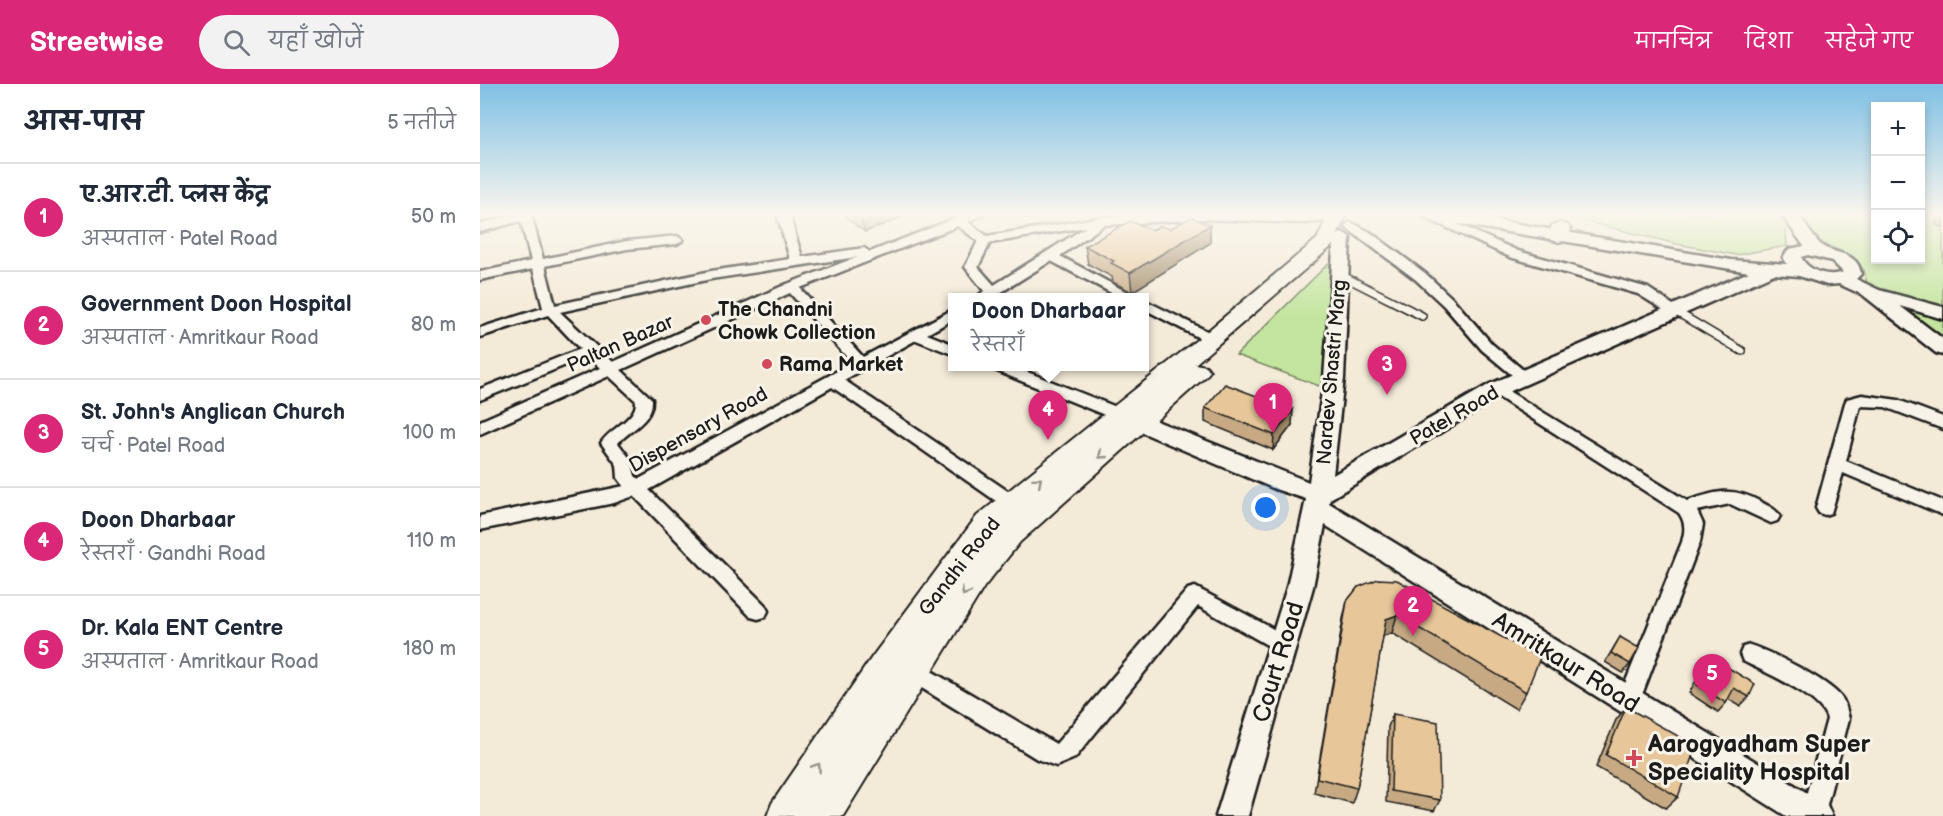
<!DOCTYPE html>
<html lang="hi">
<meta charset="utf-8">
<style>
body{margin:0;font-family:"Balsamiq Sans","Playpen Sans Deva",sans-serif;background:#f2f2f3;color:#1f2937}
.controls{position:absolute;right:18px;top:18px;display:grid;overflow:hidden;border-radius:0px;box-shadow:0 3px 9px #0003}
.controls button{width:54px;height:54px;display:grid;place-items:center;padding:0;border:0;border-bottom:2px solid #e0e1e3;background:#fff;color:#1f2937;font:30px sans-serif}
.you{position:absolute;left:786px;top:424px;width:21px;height:21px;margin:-15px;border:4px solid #fff;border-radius:50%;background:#1a73e8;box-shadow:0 0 0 9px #1a73e833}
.badge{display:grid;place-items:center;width:39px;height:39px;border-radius:50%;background:#db2777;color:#fff;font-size:20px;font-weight:700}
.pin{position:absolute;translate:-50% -50px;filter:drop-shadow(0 2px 3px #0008)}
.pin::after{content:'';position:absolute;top:32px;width:21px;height:18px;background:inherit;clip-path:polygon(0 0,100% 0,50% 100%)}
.popup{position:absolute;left:468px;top:209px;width:201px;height:78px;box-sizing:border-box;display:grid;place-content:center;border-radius:0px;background:#fff;filter:drop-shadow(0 2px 4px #0005);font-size:20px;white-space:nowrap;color:#747a83}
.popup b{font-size:22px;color:#1f2937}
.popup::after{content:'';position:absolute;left:50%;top:100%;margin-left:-12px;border:12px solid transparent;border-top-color:#fff}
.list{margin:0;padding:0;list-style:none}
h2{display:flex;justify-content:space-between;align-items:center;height:78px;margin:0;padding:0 24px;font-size:26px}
h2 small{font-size:20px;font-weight:400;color:#747a83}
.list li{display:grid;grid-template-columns:39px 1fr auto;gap:18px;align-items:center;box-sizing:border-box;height:108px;padding:0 24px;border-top:2px solid #e0e1e3}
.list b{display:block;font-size:22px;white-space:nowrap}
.list p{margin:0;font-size:20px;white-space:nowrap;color:#747a83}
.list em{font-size:20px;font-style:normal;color:#747a83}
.icon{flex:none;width:33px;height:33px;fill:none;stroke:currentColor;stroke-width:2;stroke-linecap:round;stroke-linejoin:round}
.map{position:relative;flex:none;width:1463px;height:732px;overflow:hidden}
header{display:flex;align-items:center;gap:36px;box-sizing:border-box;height:84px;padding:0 30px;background:#db2777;color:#fff}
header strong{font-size:28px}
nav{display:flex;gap:33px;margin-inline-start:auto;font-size:21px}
.search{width:420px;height:54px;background:#f2f2f3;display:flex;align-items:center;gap:15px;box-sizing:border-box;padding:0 21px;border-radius:33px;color:#747a83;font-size:22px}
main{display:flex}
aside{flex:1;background:#fff}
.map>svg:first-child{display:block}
.green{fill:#c3e59f;stroke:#70805e;stroke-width:1.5}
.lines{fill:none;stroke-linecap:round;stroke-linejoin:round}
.lane-casing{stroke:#1c1c1c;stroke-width:10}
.street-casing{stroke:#1c1c1c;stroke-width:5}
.secondary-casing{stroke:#1c1c1c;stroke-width:5}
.primary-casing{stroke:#1c1c1c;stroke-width:4}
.highway-casing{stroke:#1c1c1c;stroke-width:4}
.lane{stroke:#f7f3e8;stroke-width:7}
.street{fill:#f7f3e8;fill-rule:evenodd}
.secondary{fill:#f7f3e8;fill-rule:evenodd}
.primary{fill:#f7f3e8;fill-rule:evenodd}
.highway{fill:#f7f3e8;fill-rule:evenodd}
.wall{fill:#c7aa84;stroke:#1c1c1c;stroke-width:1.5}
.shaded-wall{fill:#a28b6b;stroke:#1c1c1c;stroke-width:1.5}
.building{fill:#e7c699;stroke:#1c1c1c;stroke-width:1.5}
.oneway{stroke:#94928c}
.poi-dot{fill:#d1495b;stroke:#f7f3e8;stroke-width:2}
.labels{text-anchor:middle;stroke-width:6;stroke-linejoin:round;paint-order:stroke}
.poi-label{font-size:20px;font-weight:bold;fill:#1c1c1c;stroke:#f7f3e8;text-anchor:start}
.street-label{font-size:20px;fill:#1c1c1c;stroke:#f7f3e8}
.near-street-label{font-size:24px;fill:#1c1c1c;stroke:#f7f3e8}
.near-poi-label{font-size:24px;font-weight:bold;fill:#1c1c1c;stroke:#f7f3e8;text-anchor:start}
</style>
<header>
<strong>Streetwise</strong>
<div class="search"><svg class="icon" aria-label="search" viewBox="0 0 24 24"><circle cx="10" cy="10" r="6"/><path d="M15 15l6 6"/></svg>यहाँ खोजें</div>
<nav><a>मानचित्र</a><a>दिशा</a><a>सहेजे गए</a></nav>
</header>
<main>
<aside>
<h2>आस-पास<small>5 नतीजे</small></h2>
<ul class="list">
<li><span class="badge">1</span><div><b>ए.आर.टी. प्लस केंद्र</b><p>अस्पताल · Patel Road</p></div><em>50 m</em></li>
<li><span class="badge">2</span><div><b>Government Doon Hospital</b><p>अस्पताल · Amritkaur Road</p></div><em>80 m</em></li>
<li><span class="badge">3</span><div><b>St. John's Anglican Church</b><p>चर्च · Patel Road</p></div><em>100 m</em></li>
<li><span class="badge">4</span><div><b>Doon Dharbaar</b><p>रेस्तराँ · Gandhi Road</p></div><em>110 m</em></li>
<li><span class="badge">5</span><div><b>Dr. Kala ENT Centre</b><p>अस्पताल · Amritkaur Road</p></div><em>180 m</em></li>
</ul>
</aside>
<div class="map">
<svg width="1463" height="732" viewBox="0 0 1463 732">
<rect width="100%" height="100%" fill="#f4ead8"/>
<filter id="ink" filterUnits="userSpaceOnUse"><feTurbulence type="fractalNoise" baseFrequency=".0167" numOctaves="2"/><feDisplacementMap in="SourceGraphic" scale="12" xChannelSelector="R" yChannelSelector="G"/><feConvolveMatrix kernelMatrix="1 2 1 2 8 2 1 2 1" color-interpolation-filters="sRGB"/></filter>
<g filter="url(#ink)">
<path class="green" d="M1086,130H1301L1305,133L1307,162L1256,171L1197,160L1088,133Z
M1317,130H1395L1396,176H1440L1441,130H1463V252L1387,200L1384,186L1360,167L1340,158Z
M852,176L842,303L756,271Z"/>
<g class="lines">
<g class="lane-casing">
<path id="lane" d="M861,191L942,232
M1195,227L1262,267"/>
</g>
<g class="street-casing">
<path id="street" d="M38,130H51L63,175L147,157L197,152L203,156L197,160L147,165L65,182L75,221L231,187L310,175L297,130H309L322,173L384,164L390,168L486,130H503L488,138L507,152L623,133L674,130L863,132L857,136L824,139L721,135L624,141L580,172L658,214H641L571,177L512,214H496L504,207L485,183L498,157L478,142L320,204L383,273L472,226V236L447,250L472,260V270L436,256L364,296L538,414L541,419L538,424L532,426L526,424L352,303L169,406L285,521L288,527L285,533L278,535L271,533L154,412L134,419L0,446V432L144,402L138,394L137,381L121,359C130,344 157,335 156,317L129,292L0,350V337L120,284L108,272L0,316V305L100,265L68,231L0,253V244L63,224L53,185L0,196V188L51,177L41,137L0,148V140ZM606,143L514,201L498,183L510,159ZM377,173L307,200L133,278L80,228L231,195ZM310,209L372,279L159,395L155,392L151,376L138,359C151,345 173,337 172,315L141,286Z
M938,130H955L1038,167L1168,204L1202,227L1200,230H1190L1158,210L1030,173Z
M870,138L890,148L945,189L974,216L1012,260L1048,290L1051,293L1048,296H1038L1002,266L964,222L935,195L864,142Z
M664,216L737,252L739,255L737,258H727L664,225Z
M510,282H532L644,326L646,330L644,334H632L512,285Z
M1017,300L1207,417C1237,407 1252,402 1281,418C1288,422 1296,425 1300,432L1297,437L1291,439L1250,420L1217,427L1223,440L1220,458L1157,624L1149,627L1141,624L1138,617L1202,458C1205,447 1206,439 1199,429L1012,309L1009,305L1012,301Z
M1382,311L1418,316L1463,333V345L1405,323L1380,322L1366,377L1463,417V431L1363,389L1351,429L1345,431L1339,429L1336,424L1365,319L1367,315Z
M715,503L810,554L813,560L810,566L803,569L796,566L718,522L595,674L576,682L557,675L427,595L424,588L427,581L434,578L441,581L576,660L708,505Z
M1270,561C1293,569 1346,595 1361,613C1366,619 1367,627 1369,635L1344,732H1322L1321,730L1347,635C1342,612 1284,588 1263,577L1260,570L1263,563Z"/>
</g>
<g class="secondary-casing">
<path id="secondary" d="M941,130H980L1251,176L1307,180L1303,173L1309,165L1324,162L1301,130H1318C1325,140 1332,152 1341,161C1352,171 1378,166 1381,190L1376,195L1399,206L1463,223V235L1420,222L1463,255V271L1456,269L1383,211L1359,200L1347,201L1319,192L1294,190L1024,310L850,415L849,419L1347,721L1352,732H1306L845,441L833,503L768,732H736L807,503L826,415L795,405L633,336L630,331L633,326L641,324L649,326L829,398L844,294L854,153L862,148L870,153L864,294L853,391L1010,300L1269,188L949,135ZM1328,171L1352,177L1363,188C1348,194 1328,187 1321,173Z"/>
</g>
<g class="primary-casing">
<path id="primary" d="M849,130H867L852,162L715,280L726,282L730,287L726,292L540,458L504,503L363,732H287L292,719L392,573L497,432L724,250L837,155Z"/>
</g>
<g class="highway-casing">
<path id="highway" d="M1080,139L1088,141L1091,146L1087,156L1079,158L1071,156L1068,151L1072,141Z"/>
</g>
<use href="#lane" class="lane"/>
<use href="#street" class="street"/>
<use href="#secondary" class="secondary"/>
<use href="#primary" class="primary"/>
<use href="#highway" class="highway"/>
</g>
<path class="wall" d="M366,130H430L385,148L367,134Z
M1457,130H1463V143L1456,141Z
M730,141V159L652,208L633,198L632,193L608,180L605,162L672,146Z
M725,324L812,341L793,366L725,338Z
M878,503L1046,608L1036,625L912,549L903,552L877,704L872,719L834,709L863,535L867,517Z
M1140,553L1150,580L1143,589L1125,578Z
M1232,574L1269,613L1260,622L1248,615L1246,619L1238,628L1209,609L1224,583Z
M1146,623L1198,713L1186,724L1116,683L1136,636Z
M913,630L960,716L954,727L906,718L908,643Z"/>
<path class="shaded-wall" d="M379,130H430L385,148Z
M730,141V159L652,208L650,189Z
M813,326L812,341L793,366L794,351Z
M917,531L912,549L901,553L906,535Z"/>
<path class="building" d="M711,133L730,141L650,189L631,179L634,177L605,162L650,137L672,146L681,142L690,145Z
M745,300L813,326L794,351L725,324Z
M898,495L917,496L1060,574L1046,608L917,531L906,535L877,704L837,694L867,517L878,503Z
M1140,553L1159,564L1150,580L1131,569Z
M1232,574L1275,600L1269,613L1254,604L1246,619L1217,601Z
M1146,623L1216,662L1198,713L1126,671Z
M913,630L958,638L960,716L911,707Z"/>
<defs><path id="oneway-chevron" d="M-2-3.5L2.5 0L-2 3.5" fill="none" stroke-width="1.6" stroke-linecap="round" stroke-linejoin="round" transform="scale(1.5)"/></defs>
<g class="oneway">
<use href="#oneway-chevron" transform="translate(622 371) rotate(139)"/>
<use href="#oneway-chevron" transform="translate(558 397) rotate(-40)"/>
<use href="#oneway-chevron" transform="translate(485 508) rotate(122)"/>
<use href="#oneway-chevron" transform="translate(337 683) rotate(-57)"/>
</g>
</g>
<linearGradient id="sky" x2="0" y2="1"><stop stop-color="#7fc0e5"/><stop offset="0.56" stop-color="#faf6ed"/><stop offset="1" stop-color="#faf6ed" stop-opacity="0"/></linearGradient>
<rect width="1463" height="233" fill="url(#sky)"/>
<g class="poi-dot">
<circle cx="226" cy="236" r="6"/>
<circle cx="287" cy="280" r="6"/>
<path d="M1151 665h6v6h6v6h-6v6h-6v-6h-6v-6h6z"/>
</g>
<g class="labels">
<g class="poi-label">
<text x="238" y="232">The Chandni<tspan x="238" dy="23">Chowk Collection</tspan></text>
<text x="299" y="287">Rama Market</text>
</g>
<g class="street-label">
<text transform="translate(140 259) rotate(-24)" y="7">Paltan Bazar</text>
<text transform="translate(851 288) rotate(-85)" y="7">Nardev Shastri Marg</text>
<text transform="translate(974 331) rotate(-30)" y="7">Patel Road</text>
<text transform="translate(218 345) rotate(-29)" y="7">Dispensary Road</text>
<text transform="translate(479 482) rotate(-52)" y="7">Gandhi Road</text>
</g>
<g class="near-street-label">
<text transform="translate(798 578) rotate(-73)" y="8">Court Road</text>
<text transform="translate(1086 578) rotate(32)" y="8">Amritkaur Road</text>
</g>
<g class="near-poi-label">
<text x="1168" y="668">Aarogyadham Super<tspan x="1168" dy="28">Speciality Hospital</tspan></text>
</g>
</g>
</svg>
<div class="controls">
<button>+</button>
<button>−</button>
<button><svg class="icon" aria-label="locate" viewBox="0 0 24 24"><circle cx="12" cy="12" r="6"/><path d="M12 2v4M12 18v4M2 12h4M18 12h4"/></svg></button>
</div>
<div class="you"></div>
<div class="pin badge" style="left:793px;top:349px">1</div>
<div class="pin badge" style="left:933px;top:552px">2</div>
<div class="pin badge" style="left:907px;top:311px">3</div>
<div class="pin badge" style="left:568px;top:356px">4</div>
<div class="popup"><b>Doon Dharbaar</b>रेस्तराँ</div>
<div class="pin badge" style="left:1232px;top:620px">5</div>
</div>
</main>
